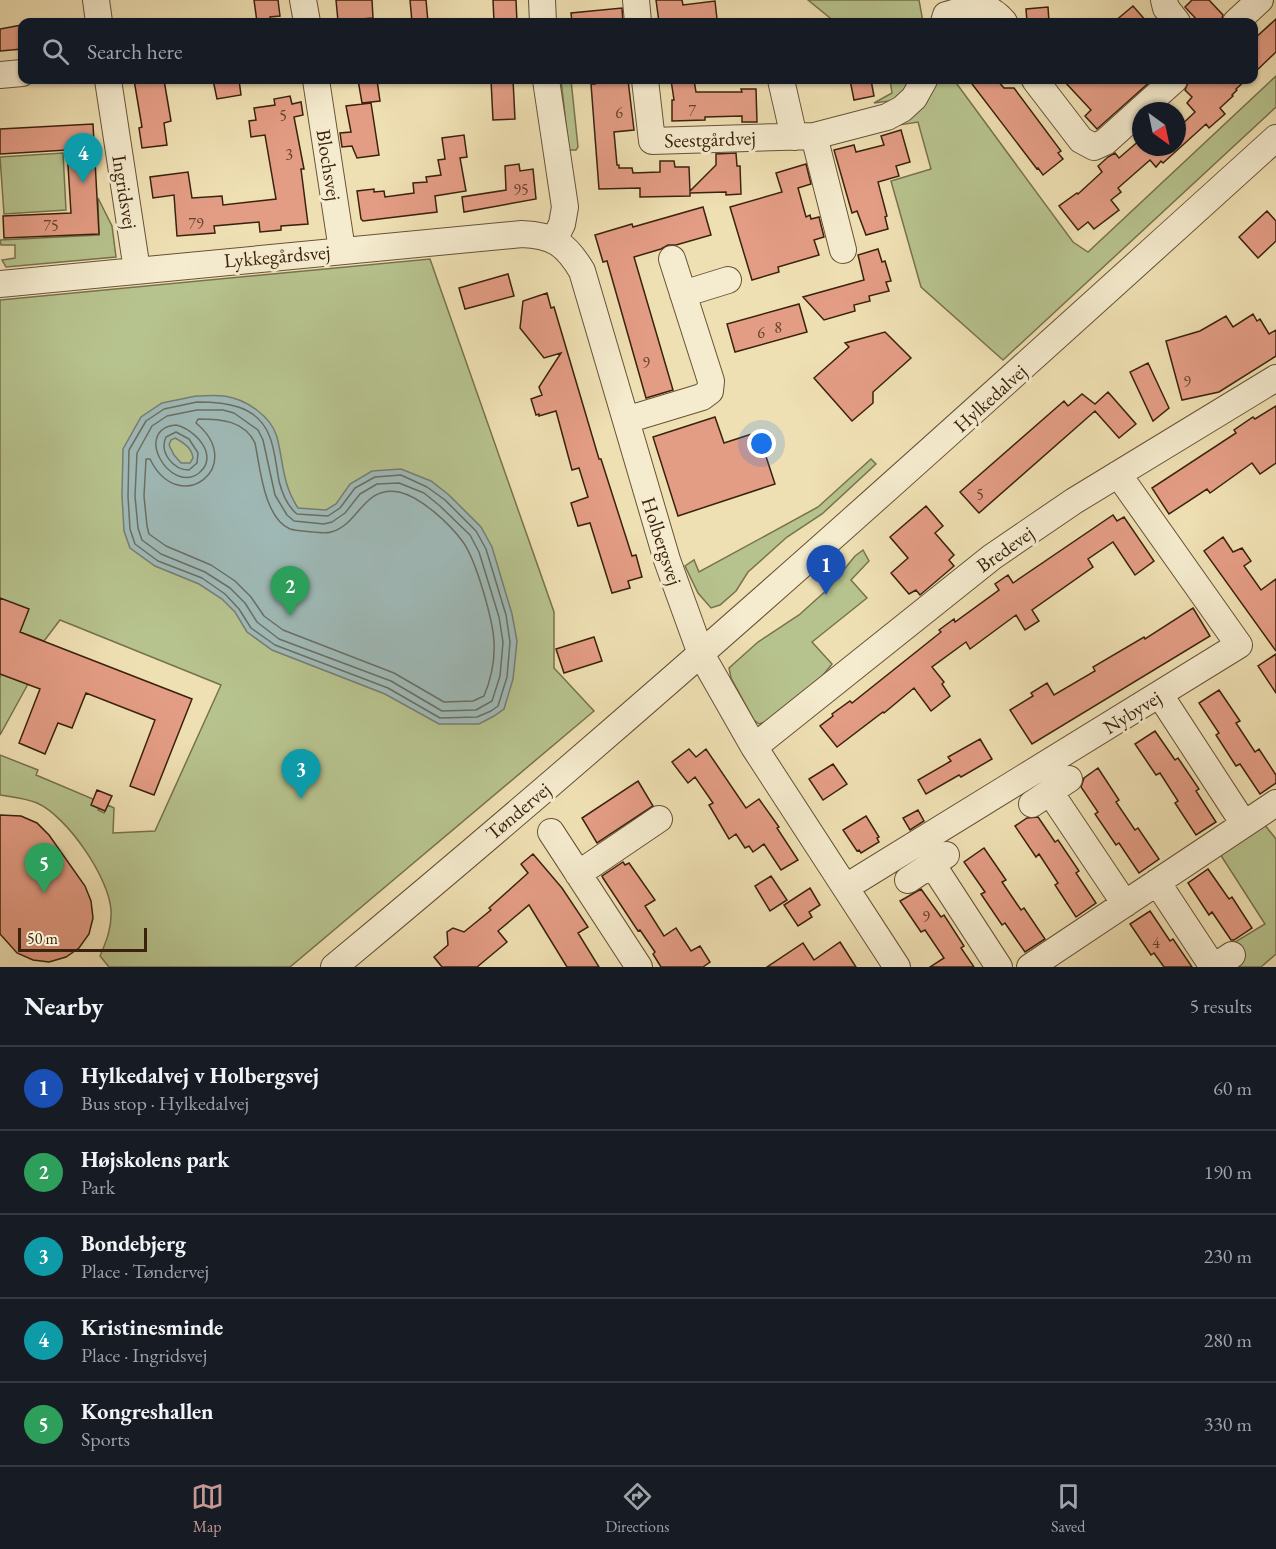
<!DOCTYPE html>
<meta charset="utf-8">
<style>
body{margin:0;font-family:"EB Garamond",serif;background:#20242c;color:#f1f3f6}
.compass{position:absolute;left:1132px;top:102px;width:54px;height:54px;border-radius:50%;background:#171b24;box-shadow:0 2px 4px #0004;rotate:147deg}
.scale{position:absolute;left:18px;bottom:15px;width:129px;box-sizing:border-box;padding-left:6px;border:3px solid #3a220d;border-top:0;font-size:16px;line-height:21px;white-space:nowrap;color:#3a220d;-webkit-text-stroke:4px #f5ebce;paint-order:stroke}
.you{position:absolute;left:762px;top:444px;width:21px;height:21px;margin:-15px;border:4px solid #fff;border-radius:50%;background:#1a73e8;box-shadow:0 0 0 9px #1a73e833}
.badge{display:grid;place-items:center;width:39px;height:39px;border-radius:50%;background:#c59692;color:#fff;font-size:20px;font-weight:700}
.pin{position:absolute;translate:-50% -50px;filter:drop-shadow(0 2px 3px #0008)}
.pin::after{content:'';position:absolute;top:32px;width:21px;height:18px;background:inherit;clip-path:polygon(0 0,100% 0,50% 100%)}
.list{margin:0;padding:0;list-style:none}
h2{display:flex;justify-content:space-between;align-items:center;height:78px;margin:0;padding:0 24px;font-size:26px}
h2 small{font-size:20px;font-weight:400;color:#9ea1a6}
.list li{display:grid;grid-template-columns:39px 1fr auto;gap:18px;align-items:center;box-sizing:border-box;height:84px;padding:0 24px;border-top:2px solid #363941}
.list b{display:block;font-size:22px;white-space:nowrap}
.list p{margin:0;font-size:20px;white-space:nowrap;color:#9ea1a6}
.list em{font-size:20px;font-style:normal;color:#9ea1a6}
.icon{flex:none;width:33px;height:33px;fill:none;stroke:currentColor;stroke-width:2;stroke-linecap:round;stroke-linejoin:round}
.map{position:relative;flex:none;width:1276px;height:967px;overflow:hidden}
.search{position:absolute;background:#171b24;box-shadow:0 2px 4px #0004;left:18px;right:18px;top:18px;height:66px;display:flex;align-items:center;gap:15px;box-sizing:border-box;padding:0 21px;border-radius:12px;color:#9ea1a6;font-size:22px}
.sheet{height:498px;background:#171b24}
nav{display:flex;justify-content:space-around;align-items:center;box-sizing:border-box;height:84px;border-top:2px solid #363941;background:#171b24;font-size:16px;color:#9ea1a6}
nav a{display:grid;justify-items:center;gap:3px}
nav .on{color:#c59692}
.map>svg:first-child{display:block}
.green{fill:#b7c38e;stroke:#78724e;stroke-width:1.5}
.water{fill:#9fbab8;stroke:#777d74;stroke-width:1.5;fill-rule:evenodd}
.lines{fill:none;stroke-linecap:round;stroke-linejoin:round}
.shore{stroke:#6c6e62;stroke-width:1.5}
.building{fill:#e49d85;stroke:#3a220d;stroke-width:1.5}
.minor-casing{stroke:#675236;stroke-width:28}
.minor{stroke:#f5ebce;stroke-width:26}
.labels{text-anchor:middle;stroke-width:6;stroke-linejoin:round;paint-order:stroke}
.number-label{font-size:16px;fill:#64412b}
.street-label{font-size:20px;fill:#3a220d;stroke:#f5ebce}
</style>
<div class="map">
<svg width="1276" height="967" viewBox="0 0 1276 967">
<rect width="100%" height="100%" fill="#efe0b3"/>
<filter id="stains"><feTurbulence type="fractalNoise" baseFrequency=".00333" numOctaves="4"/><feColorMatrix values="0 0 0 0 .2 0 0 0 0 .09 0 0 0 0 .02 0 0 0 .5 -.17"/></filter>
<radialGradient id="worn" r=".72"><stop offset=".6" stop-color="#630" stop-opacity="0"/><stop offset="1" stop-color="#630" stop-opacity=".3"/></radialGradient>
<path class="green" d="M808,0H919L923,22H835Z
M1276,76V107L1003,360L921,287L891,181L931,169L918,122L899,125L889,101L874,103L892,93L890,80H954L1073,242L1088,252Z
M561,80H571L578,147L576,150H569Z
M63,153L66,210L4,214L0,157Z
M98,198L112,226L116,257L6,267L2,260L15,258V245H1L0,240L99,235Z
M430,259L554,612V668L594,711L290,967H109L100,956C106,942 112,928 111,911C110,879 67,816 37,803C25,798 12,797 0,795V755L38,770L36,775L93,799L99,808L98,810L104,813L108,805L114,808L113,833L155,831L221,685L60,620L44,641L20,632L0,598V300Z
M871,459L876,464L822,514L787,537L748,572L736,591L720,605L711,608L698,593L685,566L694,560L699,572L818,507Z
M863,550L869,561L851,580L867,598L812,642L832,664L820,679L765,722L759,724L754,720L731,678L729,668L758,642L799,615L829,588L855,556Z
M1,674L28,684L0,735V678Z
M1264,824L1276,839V954L1261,967H1235L1230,945L1265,924L1220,854Z"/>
<path class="water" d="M196,396C205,396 215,395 224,396C246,399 271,416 277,437C284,465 282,483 298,508L326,510L336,504L350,484L372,471L401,469L431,481L449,495L481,527L492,547L512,614L517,641L513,679L504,709L494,716L479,724H439L385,694L272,650L247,632L235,612L222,599L199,584L155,566L130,548L124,531L122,496L123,449L141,417L162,403ZM175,438C184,443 192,448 193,458L190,463H181L174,455L169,445L171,440Z"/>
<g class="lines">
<path class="shore" d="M197,402C225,402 257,405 269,435C275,448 276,466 279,481C282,493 287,506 297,514L328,516L340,508L355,488L375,477L401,475L427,487L445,500L476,531L486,549L506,615L510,642L507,677L498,706L491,711L477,717L440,718L388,688L275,645L251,628L239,609L225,594L202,578L158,561L135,544L130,529L128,496L129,450L146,421L164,409Z
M197,410H223L234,413L258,430L263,440L275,495L287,515L294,521L324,524L332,522L345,513L360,494L377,484L399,483L424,493L440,506L470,535L479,552L499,617L503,642L500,676L492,701L476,710L442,711L391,681L279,639L257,622L245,603L230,588L205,572L161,554L142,540L138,528L135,496L137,453L152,426L167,416Z
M198,419C220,419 244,420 255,443C260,467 264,518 290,529C297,531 306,531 313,532C319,532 325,534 331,532C359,525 363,485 399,492C421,497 450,524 463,542C476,560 493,620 494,642C495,660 491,679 484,696L473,701L444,702L394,673L283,630L264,616L251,597L235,581L211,565L166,546L149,534L147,526L144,496L146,459H150C179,519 248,466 196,423Z
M176,425C195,429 220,456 199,473C170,495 132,429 176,425Z
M176,432L189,439L198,453L197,463L189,470C173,470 159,452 166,437Z"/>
</g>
<path class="building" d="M254,0H278L280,16L270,17V22H257Z
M336,0H372L373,18L338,21Z
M410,0H426L428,22H412Z
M493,0H516L517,22H494Z
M656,0H682L683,5L715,1L717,19L690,22H659Z
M1192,0H1209L1223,15L1221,22H1199L1185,7Z
M1133,6L1147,22H1114Z
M1048,7L1049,22H1027L1026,9Z
M622,8L623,22H572L571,13Z
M1276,19V52L1254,73V39Z
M22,25V49L0,51V29Z
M134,80H164L171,121L164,123L167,145L142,148L139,128L142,127Z
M213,80H239L241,95L217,99Z
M358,80H377L380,101L362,103Z
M491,80H513L515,119L493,120Z
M595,80H628L634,130L614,132L617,165H619V168H632L633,173L660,172V161H674L675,167H689L690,191L716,165V154L736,153L737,166H740L741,194L726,195V192L690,193V196L640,197V188L599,189L591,84H595Z
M671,80H694L696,92H742L741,89H756L757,122H742V116L705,117V120L672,121V100H674Z
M850,80H871L874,96L854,100Z
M969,80H997L1004,88H1014L1061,151L1058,153L1063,159L1043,175L1038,168L1037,169Z
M1063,80H1152L1097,129L1085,116L1091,110Z
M1189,80H1246L1236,89L1237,90L1232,95L1233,96L1220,108L1225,114L1209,128L1206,124L1163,163L1161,161L1156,167L1150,160L1118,188L1121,192L1111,200L1119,210L1094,229L1088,222L1078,230L1059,206L1077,193L1078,194L1102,172L1098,166L1108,157L1115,153L1119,158L1141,139L1136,134L1141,130V147H1177V129L1195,112L1187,103L1192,97L1185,90Z
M290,96L292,104L301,102L303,115L294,117L304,169H301L308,224L281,226V230L260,232L259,222L214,226L215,233L177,236L174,195L153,198L150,177L188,172L192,198L222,196L223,205L276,199L265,135L251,137L249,121L256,120L254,108L275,105L274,99Z
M371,103L379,155L357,158L352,146L342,147L340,133L351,132L346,106Z
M93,124L99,234L4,238L3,216L71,213L67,150L0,154V129Z
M901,130L910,162L896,166L899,176L878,182L887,216L885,217L888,229L866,235L857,211L852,213L834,150L854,145L856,152L884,145L881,136Z
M464,135L467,157L460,158L466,191L435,196L437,212L363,221L361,219L357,191L374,189V192L384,191L385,197L414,193L413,183L427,182L426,177L441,175L438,160L445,159L442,138Z
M519,164L520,171L533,169L536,199L464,212L462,197L506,190L505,166Z
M806,164L811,184L798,188L806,217L810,215L811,219L819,217L824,237L814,240L819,255L778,267L779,272L752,280L730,207L782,192L776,173Z
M703,207L711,235L676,245H668L661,249L634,257L673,390L646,398L607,261L603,262L595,235L632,224L633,227Z
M1267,211L1276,221V241L1258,258L1239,237Z
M878,249L882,262L885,261L891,281L886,282L889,291L869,296L870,301L854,305L855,311L824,320L803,297L864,280L858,255Z
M508,274L514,296L465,309L459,288Z
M547,293L551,308L554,307L599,459H601L632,556L636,555L642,577L628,581L630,588L612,593L590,523L578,526L571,503L588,497L579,468L572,470L556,411L539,416V414L536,415L531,399L542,395L539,387L561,353L544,358L520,328L523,301Z
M799,304L807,332L735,352L727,324Z
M1253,314L1257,321L1260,319L1269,334L1276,330V356L1219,392L1182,400L1166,341L1200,331L1226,316L1233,327Z
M885,332L911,358L873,392V403L852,421L814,378L849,347L845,343Z
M1148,363L1169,408L1153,421L1130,372Z
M1108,392L1136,424L1119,438L1095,411L979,513L960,492L1064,401L1068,406L1082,394L1095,404Z
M1276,406V463L1260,474L1252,463L1210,493L1207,489L1169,514L1152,488L1236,433L1234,430L1253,417L1255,419Z
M715,417L724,443L758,432L775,484L678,516L653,437Z
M926,506L943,526L935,533L954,555L949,560L954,566L920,595L916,590L909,594L891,573L908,558L890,537Z
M1113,515L1117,521L1124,517L1154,561L1135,575L1113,542L1088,559L1093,567L1032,610L1039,621L1025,630L1016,615L970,649L966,642L932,667L944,682L942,684L950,696L931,711L914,688L884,713L883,712L837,747L820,726L833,716L832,714L850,701L852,703L941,632L939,630L954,619L955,622L999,590L995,584L1008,575L1013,583Z
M1223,537L1233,552L1242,548L1251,561L1244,566L1261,590L1276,579V651L1204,551Z
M0,598L29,609L20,632L192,699L154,795L130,786L155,720L86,693L72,728L58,723L45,754L19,743L40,689L0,674Z
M1193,608L1210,636L1032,744L1010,710L1033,696L1031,693L1047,683L1054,695L1095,671L1093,667L1144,637L1145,639Z
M594,637L602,661L564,673L556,649Z
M1276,654V693L1258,666Z
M1219,690L1240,721L1236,723L1255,752L1259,749L1276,775V783L1260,794L1240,764L1236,766L1216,735L1219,733L1199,703Z
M1155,731L1175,760L1178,758L1199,789L1196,791L1216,822L1196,835L1175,803L1178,801L1160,773L1156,775L1135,744Z
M980,739L992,759L961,777L959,775L926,794L918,780L951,761L948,757Z
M689,749L696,757L706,749L746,808L759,799L779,827L777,828L798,860L781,870L764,844L753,852L749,846L745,848L736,834L729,839L709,805L713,803L695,777L688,783L672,762Z
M833,764L847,784L823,800L809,779Z
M1098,768L1119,800L1116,802L1135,830L1138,828L1159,859L1139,873L1119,843L1116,845L1095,814L1098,812L1081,787L1084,778Z
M638,781L653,806L597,843L582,818Z
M97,790L112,796L105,811L91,805Z
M918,810L924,821L910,830L903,818Z
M0,815L21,816L37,823L49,835L85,886L91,901L93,918L89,934L79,948L66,957L49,962L33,960L17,953L0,934Z
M866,816L879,837L877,838L879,842L861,853L859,850L857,851L843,830Z
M1038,817L1055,842L1058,840L1079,871L1076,873L1096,903L1076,917L1055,885L1058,883L1039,854L1036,857L1015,826L1027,818Z
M984,848L1006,880L1002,882L1021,910L1024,908L1045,939L1025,952L1005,923L1002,925L981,894L985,892L964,862Z
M533,854L562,888L588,927L578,933L599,967H567L529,905L498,931L507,942L477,967H442L434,957L448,945L447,932L453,928L464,932L491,910L489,908L528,873L521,864Z
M623,862L625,865L629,863L655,900L645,906L664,936L676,928L691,951L700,946L710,962L703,967H661L653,954L655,952L640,930L638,931L603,878L602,876Z
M1208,869L1229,899L1232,897L1252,928L1234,940H1231L1212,912L1209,915L1188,883Z
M771,876L787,900L770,911L755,886Z
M810,888L820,905L809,912L812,917L798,926L784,905Z
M921,889L941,917L944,915L964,946L961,948L974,967H930L944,958L925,930L921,932L900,901Z
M1150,911L1170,941L1173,939L1192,967H1164L1154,953L1151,955L1130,924Z
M840,942L856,967H767L803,943L814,960Z"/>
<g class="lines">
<g class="minor-casing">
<path id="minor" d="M96,0L99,22
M303,0L307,22
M542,0L543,22
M636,0L638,22
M1164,0L1166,8L1177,22
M944,22L946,15C973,8 985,0 1004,22
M1236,22L1260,0
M0,75L22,73
M108,80L137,270
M316,80L342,250
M546,80L565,207L562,224L554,240
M645,80L652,141L814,136L887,117L902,109L914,98L924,80
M781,80L794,137
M1035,80L1081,140L1094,147L1105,142L1174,80
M814,136L843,250
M0,284L522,234C553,235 566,244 582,271L667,560L701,654L754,747L897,967
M683,294L728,280
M626,420L702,397L710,391L711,381L672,259
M1160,695L1244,824
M754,747L992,557L1074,501L1276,378
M1050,792L1125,904
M1032,804L1069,779
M551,832L639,967
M932,864L999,967
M578,874L659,819
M908,880L946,855
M1157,882L1213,967
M846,887L1239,645L1118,474
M334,967C656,700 966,419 1276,138
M1030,967L1276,803
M1214,967L1232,955"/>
</g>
<use href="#minor" class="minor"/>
</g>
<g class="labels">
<g class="number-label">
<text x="692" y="116">7</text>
<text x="619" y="118">6</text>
<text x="283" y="121">5</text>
<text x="289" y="160">3</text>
<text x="521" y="195">95</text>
<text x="196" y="229">79</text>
<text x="51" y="231">75</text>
<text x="778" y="333">8</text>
<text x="761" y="338">6</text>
<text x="646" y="368">9</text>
<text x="1187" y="387">9</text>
<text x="980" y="500">5</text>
<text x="926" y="922">9</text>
<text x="1156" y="948">4</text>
</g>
<g class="street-label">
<text transform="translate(710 139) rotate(-2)" y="7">Seestgårdvej</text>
<text transform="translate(329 165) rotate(81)" y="7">Blochsvej</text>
<text transform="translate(125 192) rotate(81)" y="7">Ingridsvej</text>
<text transform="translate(277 256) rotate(-5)" y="7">Lykkegårdsvej</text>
<text transform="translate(990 398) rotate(-42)" y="7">Hylkedalvej</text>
<text transform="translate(662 541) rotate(72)" y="7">Holbergsvej</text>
<text transform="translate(1005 549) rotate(-35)" y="7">Bredevej</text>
<text transform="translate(1132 712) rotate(-32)" y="7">Nybyvej</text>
<text transform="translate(518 811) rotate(-40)" y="7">Tøndervej</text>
</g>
</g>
<rect width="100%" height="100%" filter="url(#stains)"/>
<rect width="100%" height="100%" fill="url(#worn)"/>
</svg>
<svg class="compass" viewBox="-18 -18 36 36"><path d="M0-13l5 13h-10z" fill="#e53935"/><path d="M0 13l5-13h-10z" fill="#9ea1a6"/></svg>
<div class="scale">50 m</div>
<div class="you"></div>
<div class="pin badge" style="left:826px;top:595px;background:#1a4fb4">1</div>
<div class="pin badge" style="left:290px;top:616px;background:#2e9e5b">2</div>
<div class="pin badge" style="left:301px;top:799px;background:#0f9aa8">3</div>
<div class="pin badge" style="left:83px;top:183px;background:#0f9aa8">4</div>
<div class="pin badge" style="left:44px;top:893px;background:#2e9e5b">5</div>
<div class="search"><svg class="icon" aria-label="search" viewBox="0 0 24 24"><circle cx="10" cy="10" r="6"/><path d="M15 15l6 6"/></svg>Search here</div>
</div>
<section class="sheet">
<h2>Nearby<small>5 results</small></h2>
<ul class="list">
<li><span class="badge" style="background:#1a4fb4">1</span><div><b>Hylkedalvej v Holbergsvej</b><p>Bus stop · Hylkedalvej</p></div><em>60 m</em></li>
<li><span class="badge" style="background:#2e9e5b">2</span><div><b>Højskolens park</b><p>Park</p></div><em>190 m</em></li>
<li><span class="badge" style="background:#0f9aa8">3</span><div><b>Bondebjerg</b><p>Place · Tøndervej</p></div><em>230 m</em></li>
<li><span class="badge" style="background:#0f9aa8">4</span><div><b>Kristinesminde</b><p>Place · Ingridsvej</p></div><em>280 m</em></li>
<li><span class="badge" style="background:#2e9e5b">5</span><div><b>Kongreshallen</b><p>Sports</p></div><em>330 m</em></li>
</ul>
</section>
<nav>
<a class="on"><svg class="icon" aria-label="map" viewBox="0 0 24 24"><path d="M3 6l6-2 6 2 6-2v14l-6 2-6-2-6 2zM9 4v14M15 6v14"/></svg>Map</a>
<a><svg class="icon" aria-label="directions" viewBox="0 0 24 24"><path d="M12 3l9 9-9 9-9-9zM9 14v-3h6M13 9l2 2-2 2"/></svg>Directions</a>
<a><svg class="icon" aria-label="saved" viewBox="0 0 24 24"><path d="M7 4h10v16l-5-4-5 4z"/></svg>Saved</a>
</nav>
